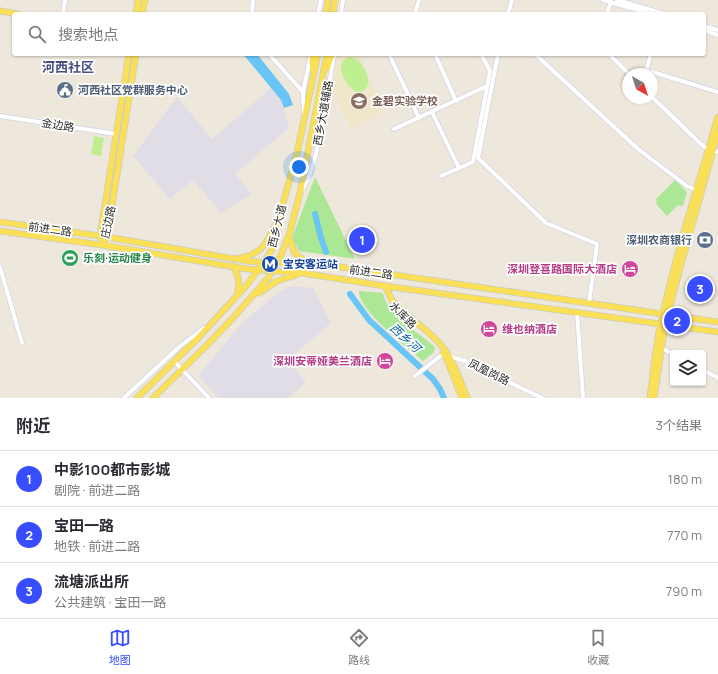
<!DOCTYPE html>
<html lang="zh">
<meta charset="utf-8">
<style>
body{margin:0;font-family:Manrope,"Noto Sans SC",sans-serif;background:#f7f7f7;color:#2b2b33}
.controls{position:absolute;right:12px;bottom:12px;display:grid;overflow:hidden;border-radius:4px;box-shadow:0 1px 3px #0004}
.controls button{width:36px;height:36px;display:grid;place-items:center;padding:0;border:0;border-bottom:1px solid #e1e1e2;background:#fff;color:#2b2b33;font:20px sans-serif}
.compass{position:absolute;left:622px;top:68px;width:36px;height:36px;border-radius:50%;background:#fff;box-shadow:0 1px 3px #0004;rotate:141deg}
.you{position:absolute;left:299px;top:167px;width:14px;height:14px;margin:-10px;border:3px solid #fff;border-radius:50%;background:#1a73e8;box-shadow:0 0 0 6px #1a73e833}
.badge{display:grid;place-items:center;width:26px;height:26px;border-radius:50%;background:#384dff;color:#fff;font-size:13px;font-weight:700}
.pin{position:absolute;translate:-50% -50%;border:2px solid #fff;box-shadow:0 1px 4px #0006}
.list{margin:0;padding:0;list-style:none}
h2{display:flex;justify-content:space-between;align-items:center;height:52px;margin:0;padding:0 16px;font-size:17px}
h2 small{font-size:13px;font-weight:400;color:#7c7c81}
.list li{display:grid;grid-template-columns:26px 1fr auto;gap:12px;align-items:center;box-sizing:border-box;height:56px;padding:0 16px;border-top:1px solid #e1e1e2}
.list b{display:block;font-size:15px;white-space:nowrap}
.list p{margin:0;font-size:13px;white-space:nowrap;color:#7c7c81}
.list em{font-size:13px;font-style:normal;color:#7c7c81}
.icon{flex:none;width:22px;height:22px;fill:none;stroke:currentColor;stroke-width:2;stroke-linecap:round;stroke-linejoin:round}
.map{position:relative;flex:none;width:718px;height:398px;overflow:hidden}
.search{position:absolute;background:#fff;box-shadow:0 1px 3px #0004;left:12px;right:12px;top:12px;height:44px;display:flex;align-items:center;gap:10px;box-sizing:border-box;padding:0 14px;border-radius:4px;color:#7c7c81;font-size:15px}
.sheet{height:220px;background:#fff}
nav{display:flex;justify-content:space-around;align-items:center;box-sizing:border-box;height:56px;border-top:1px solid #e1e1e2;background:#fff;font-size:11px;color:#7c7c81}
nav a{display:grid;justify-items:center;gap:2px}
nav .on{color:#384dff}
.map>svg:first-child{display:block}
.industrial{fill:#e0dde6}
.education{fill:#f0e7cb}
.green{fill:#abe795}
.pitch{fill:#bfef91}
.water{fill:#69c5f6}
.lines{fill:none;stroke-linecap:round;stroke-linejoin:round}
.river{stroke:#69c5f6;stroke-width:6}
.minor-casing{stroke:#d1d3e5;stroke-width:5.5}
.major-casing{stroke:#ccc;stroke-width:7}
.minor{stroke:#fff;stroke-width:4}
.major{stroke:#f9e056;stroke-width:5.5}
.labels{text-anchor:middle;stroke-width:3.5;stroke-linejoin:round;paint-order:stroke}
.service-label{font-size:11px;font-weight:bold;fill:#4e5e75;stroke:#fff;text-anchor:start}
.education-label{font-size:11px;font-weight:bold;fill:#785e54;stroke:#fff;text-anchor:start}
.street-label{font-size:11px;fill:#2b2b2b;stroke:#fff}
.leisure-label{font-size:11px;font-weight:bold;fill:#27864d;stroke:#fff;text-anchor:start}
.transit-label{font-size:11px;font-weight:bold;fill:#164399;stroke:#fff;text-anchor:start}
.hotel-label{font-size:11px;font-weight:bold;fill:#b23c85;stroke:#fff;text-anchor:end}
.water-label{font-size:12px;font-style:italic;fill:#0561a5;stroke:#fff}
.quarter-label{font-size:13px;font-weight:bold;fill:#484e7f;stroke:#fff}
</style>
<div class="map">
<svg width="718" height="398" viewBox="0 0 718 398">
<rect width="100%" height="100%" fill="#eee8dc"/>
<path class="industrial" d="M271,88L281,100L289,128L235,174L252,194L221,213L193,180L170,199L133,156L177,97L212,139Z
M294,286L313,288L331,323L288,360L306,382L288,398H219L198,376L242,323L279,292L289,287Z"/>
<path class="education" d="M338,54H358L385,112L351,129L332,90Z"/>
<path class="green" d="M315,177L355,259L299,251L292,238Z
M675,180L687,192L683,206L678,205L667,216L657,205L656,199Z
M359,291L383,293C385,312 420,334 434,346L435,348L434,352L423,361C408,348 358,310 359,291Z"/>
<path class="pitch" d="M349,57C361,57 370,75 368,85C357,106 340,76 341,66C342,61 345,59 349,57Z
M94,136L104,138L101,156L91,154Z"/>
<path class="water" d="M243,54H257L289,94L293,105L284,108L281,100Z"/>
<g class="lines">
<path class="river" d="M315,214L321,238L326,252
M350,294L369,320L433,379L440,389L444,398"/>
<g class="minor-casing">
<path id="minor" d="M603,0L652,14
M617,0L665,14
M63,14L65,0
M252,14L253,0
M318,14L321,0
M341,14L343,0
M415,14L419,0
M508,14L512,0
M607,14L611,2
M704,26L718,30
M704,30L718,35
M269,54L303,92
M389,54L419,118
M435,54L456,101
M498,54L478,158L546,223L597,244L589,303
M535,54L638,149L687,186L699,191
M609,54L629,74
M646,70L718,92
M645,74L651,54
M652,97L702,145L709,150L718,152
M432,112L459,168
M304,115L303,92L311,54
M0,116L116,134
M394,129L487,86
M441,176L473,162L490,71L481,54
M301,191C311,177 314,162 318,145C325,115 329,85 334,55
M0,267L22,343
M577,312L583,398
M661,348L673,354
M175,362L209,398
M703,370L718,378
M415,376L443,354L468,362L542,398
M124,398L179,347L204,328"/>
</g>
<g class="major-casing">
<path id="major" d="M0,11L18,14
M136,14L138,0
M142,14L145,0
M326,14L328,0
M333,14L335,0
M312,54L313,70
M327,68L332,54
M0,222L107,237L247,261C274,264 300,262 327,265L718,322
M0,231L102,245L247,269L302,273L385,286L718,332
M289,236L294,252L306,263
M101,239L100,236L129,54
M102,245L107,237L136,54
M239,258C262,255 268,241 277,222
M232,266C240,275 240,285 237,296
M385,286L392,300L398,307C413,321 433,333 445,350C455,365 461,382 467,398
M259,293L277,281L296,275
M443,353L448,362L462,398
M137,398L197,339L246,286L269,255L275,243L279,218L297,153L318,54
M153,398L207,345L232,319L269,277L281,255L289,235L300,193L327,54
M650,398C653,376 655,353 659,332C674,259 697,188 718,117
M654,398L665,325L681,264L718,133"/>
</g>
<use href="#minor" class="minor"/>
<use href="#major" class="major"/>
</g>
<defs>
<g id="civic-disc" transform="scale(0.9)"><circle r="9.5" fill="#5c6f8a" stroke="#fff"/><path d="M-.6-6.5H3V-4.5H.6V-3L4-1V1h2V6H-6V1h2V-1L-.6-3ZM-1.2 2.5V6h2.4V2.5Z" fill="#fff"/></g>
<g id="school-disc" transform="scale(0.9)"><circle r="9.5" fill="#8d6e63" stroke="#fff"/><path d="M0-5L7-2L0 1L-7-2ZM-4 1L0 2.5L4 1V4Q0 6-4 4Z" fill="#fff"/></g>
<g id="bank-disc" transform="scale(0.9)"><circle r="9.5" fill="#5c6f8a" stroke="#fff"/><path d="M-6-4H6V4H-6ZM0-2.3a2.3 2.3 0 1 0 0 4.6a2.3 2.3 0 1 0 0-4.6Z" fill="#fff"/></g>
<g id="stadium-disc" transform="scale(0.9)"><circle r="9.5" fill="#2e9e5b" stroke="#fff"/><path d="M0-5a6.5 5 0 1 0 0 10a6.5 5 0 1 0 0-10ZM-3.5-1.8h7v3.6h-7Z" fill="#fff"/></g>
<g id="metro-disc" transform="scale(0.9)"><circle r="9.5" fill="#1a4fb4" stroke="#fff"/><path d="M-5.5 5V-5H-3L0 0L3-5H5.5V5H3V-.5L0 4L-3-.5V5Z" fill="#fff"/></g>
<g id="hotel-disc" transform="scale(0.9)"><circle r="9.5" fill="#d1479c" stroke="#fff"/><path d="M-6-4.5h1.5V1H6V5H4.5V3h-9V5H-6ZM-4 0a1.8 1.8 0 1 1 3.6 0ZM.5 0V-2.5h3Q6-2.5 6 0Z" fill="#fff"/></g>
</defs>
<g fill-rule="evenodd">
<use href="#civic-disc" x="65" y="90"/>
<use href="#school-disc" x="359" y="101"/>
<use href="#bank-disc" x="705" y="240"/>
<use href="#stadium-disc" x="70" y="258"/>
<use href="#metro-disc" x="270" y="264"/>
<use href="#hotel-disc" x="630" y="269"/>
<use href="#hotel-disc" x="489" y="329"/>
<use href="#hotel-disc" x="385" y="361"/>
</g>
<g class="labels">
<g class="service-label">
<text x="78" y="94">河西社区党群服务中心</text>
<text x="692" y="244" text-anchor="end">深圳农商银行</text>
</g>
<g class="education-label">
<text x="372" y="105">金碧实验学校</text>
</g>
<g class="street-label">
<text transform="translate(323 113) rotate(-80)" y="4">西乡大道辅路</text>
<text transform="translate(58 125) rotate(9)" y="4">金边路</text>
<text transform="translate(108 222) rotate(-78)" y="4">庄边路</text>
<text transform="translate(277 226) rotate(-76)" y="4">西乡大道</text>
<text transform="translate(50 229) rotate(8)" y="4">前进二路</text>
<text transform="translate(371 272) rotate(8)" y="4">前进二路</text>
<text transform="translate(403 315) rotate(45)" y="4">水库路</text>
<text transform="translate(489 372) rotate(26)" y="4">凤凰岗路</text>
</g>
<g class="leisure-label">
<text x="83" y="262">乐刻·运动健身</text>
</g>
<g class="transit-label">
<text x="283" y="268">宝安客运站</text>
</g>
<g class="hotel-label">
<text x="617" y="273">深圳登喜路国际大酒店</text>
<text x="502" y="333" text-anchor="start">维也纳酒店</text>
<text x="372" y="365">深圳安蒂娅美兰酒店</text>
</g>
<g class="water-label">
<text transform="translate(405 338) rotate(43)" y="4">西乡河</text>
</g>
<g class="quarter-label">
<text x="68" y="72">河西社区</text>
</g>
</g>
</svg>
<div class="controls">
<button><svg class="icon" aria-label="layers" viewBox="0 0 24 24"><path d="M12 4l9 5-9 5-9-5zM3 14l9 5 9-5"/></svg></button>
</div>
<svg class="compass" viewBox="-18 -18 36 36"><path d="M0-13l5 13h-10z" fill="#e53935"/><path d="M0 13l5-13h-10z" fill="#7c7c81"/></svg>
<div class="you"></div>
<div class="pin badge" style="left:362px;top:240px">1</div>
<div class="pin badge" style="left:677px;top:321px">2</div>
<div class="pin badge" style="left:700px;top:289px">3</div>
<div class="search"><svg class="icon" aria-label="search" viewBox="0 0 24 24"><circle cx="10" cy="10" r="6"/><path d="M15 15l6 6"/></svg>搜索地点</div>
</div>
<section class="sheet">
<h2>附近<small>3个结果</small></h2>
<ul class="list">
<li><span class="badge">1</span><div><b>中影100都市影城</b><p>剧院 · 前进二路</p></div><em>180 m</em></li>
<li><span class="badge">2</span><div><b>宝田一路</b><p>地铁 · 前进二路</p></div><em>770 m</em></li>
<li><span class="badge">3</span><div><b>流塘派出所</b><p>公共建筑 · 宝田一路</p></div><em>790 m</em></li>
</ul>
</section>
<nav>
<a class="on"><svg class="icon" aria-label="map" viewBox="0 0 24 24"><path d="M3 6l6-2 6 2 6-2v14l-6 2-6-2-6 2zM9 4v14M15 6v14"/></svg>地图</a>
<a><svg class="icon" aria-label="directions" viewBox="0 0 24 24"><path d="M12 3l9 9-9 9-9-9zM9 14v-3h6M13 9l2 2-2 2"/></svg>路线</a>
<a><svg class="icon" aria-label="saved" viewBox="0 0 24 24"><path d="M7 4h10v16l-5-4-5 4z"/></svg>收藏</a>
</nav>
